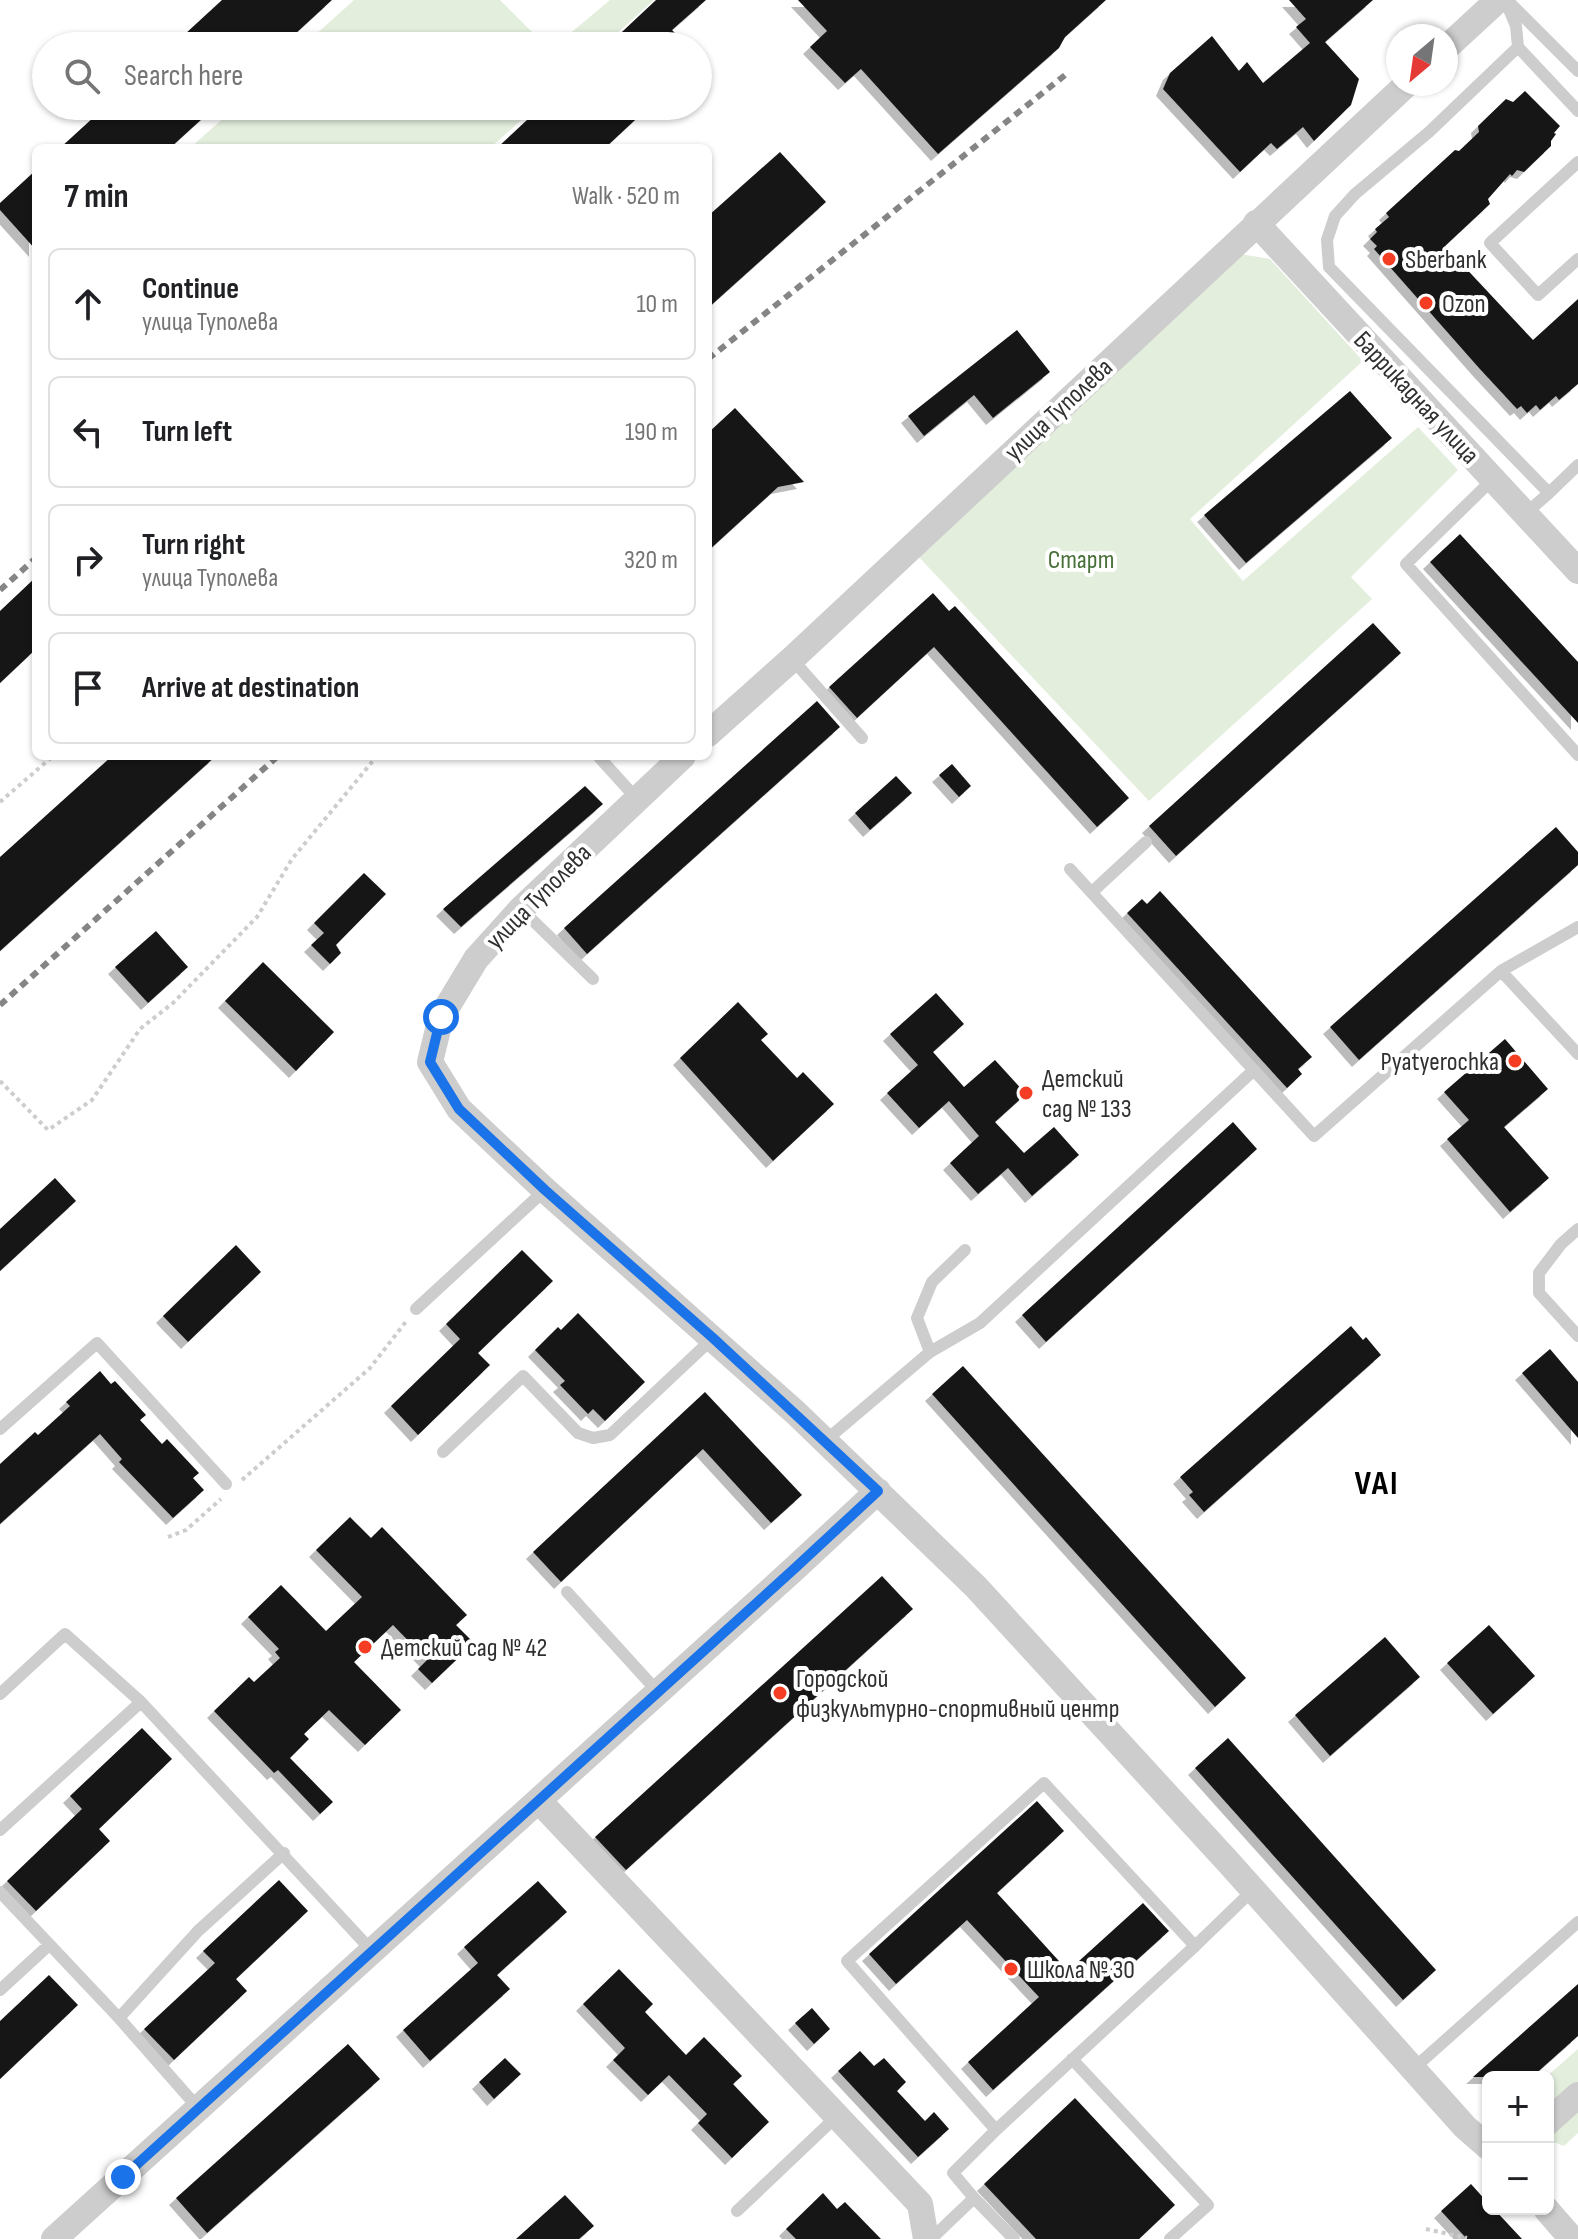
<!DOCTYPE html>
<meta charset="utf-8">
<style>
body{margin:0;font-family:"Sofia Sans Condensed",sans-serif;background:#f6f6f6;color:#202124}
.controls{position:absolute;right:24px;bottom:24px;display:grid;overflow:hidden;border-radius:12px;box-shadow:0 2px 6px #0004}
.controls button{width:72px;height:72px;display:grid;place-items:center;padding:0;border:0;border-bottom:2px solid #e0e0e0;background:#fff;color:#202124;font:40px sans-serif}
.compass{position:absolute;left:1386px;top:24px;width:72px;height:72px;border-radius:50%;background:#fff;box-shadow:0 2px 6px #0004;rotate:209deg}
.stop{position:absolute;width:24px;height:24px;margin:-18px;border:6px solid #1a73e8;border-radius:50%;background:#fff}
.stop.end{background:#1a73e8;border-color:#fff;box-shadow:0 2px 8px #0008}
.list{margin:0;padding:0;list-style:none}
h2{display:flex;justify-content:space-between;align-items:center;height:104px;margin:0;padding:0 32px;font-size:34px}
h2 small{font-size:26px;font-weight:400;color:#757577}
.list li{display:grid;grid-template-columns:52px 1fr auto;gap:24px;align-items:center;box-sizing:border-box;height:112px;margin:0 16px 16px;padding:0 16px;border:2px solid #e0e0e0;border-radius:12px}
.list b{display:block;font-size:30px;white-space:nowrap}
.list p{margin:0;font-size:26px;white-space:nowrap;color:#757577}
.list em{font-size:26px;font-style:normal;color:#757577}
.icon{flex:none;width:44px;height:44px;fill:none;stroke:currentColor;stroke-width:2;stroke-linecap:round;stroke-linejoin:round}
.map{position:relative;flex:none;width:1578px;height:2239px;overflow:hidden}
.search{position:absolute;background:#fff;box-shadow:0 2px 6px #0004;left:32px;top:32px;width:680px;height:88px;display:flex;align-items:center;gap:20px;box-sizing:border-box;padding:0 28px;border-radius:44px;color:#757577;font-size:30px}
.panel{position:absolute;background:#fff;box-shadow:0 2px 6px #0004;left:32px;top:144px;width:680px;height:616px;border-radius:12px}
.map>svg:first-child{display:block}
.green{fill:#e3eedd}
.building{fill:#171717;filter:url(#shadow)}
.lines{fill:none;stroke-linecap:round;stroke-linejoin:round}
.path{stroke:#cdcdcd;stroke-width:4;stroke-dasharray:4 4;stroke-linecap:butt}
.lane{stroke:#cdcdcd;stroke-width:12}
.street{stroke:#cdcdcd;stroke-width:26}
.rail{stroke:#858585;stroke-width:6;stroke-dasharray:8 6;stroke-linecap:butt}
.route{stroke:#1a73e8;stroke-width:10}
.poi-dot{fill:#f53d24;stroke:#fff;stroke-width:3}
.labels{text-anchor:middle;stroke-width:8;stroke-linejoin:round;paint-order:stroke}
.poi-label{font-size:26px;fill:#303030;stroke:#fff;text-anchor:start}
.street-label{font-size:26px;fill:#303030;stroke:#fff}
.park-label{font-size:26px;fill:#487039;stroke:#fff}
.district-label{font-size:34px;font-weight:bold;letter-spacing:2px;fill:#000;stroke:#fff}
</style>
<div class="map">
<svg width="1578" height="2239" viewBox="0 0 1578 2239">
<defs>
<filter id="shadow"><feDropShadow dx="-7" dy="7" stdDeviation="0" flood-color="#0004"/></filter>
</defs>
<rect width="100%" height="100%" fill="#fff"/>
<path class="green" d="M354,0H500L546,46H303Z
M610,0H654L603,46H555Z
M237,106H537L490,148H190Z
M1241,254L1270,259L1363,361L1190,519L1243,581L1418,427L1458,470L1351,577L1372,599L1149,801L915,553Z
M1578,2049V2133L1564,2146L1548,2140L1546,2077Z"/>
<path class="building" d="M222,0H332L282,46H172Z
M656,0H706L672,30L687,46H607Z
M798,0H1106L1065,37L1059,48L938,154L861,69L845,83L810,47L827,31Z
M1289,0H1373L1325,42L1359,79L1351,105L1314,141L1303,127L1277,149L1271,143L1240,172L1163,89L1170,73L1212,36L1239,71L1247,62L1263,83L1310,43L1296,27L1306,19Z
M1525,91L1560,126L1554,133L1556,134L1551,141V146L1524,172L1517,170L1512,176L1510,174L1488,199L1490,204L1445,246L1533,340L1578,299V384L1559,400L1556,396L1540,410L1536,405L1527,413L1521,406L1517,409L1479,368L1374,249L1377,246L1370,239L1377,232L1375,229L1389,217L1386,213L1455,150L1459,151L1479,132L1478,126L1506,99L1513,102Z
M106,106H216L170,148H60Z
M542,106H650L605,148H497Z
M780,152L826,202L708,308V216Z
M36,170V250L0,210V203Z
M1017,330L1050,372L993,418L974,395L924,436L908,416Z
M1350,391L1392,438L1246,563L1204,515Z
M735,408L804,482L778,487L708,551V433Z
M1460,534L1578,662V723L1430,562Z
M36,577V649L0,683V611Z
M933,593L949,611L955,606L1129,798L1097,827L934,647L857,718L829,687Z
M1373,623L1401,653L1176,856L1149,826Z
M817,701L840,727L587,954L564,928Z
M112,756H216L0,951V857Z
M952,764L971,786L959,797L939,775Z
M896,776L912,793L870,830L855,813Z
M585,786L603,804L461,927L443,909Z
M1556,827L1578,852V865L1359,1060L1330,1027Z
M364,873L386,894L336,945L341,953L330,964L311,945L324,933L314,923Z
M1160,891L1312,1057L1298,1069L1302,1074L1287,1088L1127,913L1142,899L1147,904Z
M156,931L188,967L148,1003L115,967Z
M263,962L334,1032L296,1071L225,1001Z
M936,993L964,1024L933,1052L964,1087L995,1060L1026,1094L995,1122L1024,1153L1054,1127L1079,1155L1032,1196L1008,1168L978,1194L950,1163L979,1136L949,1101L919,1128L887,1093L918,1065L890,1034Z
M738,1002L768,1034L761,1040L797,1078L803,1072L834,1104L773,1161L680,1058Z
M1505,1039L1548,1089L1504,1127L1549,1178L1510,1212L1447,1139L1469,1120L1444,1092Z
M1233,1122L1257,1149L1046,1342L1022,1315Z
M55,1178L76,1201L0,1271V1229Z
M236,1245L261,1272L188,1342L163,1316Z
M522,1250L553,1281L478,1353L490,1365L418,1435L391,1406L460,1339L446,1324Z
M578,1313L645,1382L605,1421L593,1409L588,1414L560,1385L565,1381L535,1350L558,1327L561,1330Z
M1351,1326L1363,1340L1366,1337L1381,1355L1204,1512L1189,1495L1193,1492L1180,1477Z
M1550,1349L1578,1382V1438L1522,1373Z
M963,1366L1246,1678L1215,1707L932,1394Z
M100,1371L111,1384L115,1381L146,1415L140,1420L162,1444L167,1439L199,1473L193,1478L204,1490L173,1518L119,1462L122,1459L100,1434L0,1524V1464L35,1432L38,1435L70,1406L66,1402Z
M705,1392L802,1495L771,1523L703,1449L561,1582L533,1552Z
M350,1517L371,1538L382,1527L467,1615L456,1625L474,1643L432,1683L418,1669L427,1660L393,1625L354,1662L401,1710L365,1745L329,1710L304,1734L309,1739L290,1758L333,1802L320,1814L278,1770L274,1773L214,1711L249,1677L254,1682L280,1658L275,1652L279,1649L248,1617L281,1585L326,1631L362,1597L316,1550Z
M882,1576L913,1609L626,1870L595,1837Z
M1489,1625L1535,1676L1493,1714L1447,1663Z
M1385,1637L1420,1677L1330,1756L1295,1715Z
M142,1728L172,1759L99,1829L110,1841L36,1911L7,1881L82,1809L70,1796Z
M1228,1738L1436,1970L1403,2000L1195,1768Z
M1037,1801L1064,1831L997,1893L1068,1971L1143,1903L1169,1931L993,2090L968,2062L1039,1997L967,1920L896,1984L869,1954Z
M279,1880L308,1911L236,1979L247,1991L174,2060L144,2029L215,1963L203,1951Z
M538,1881L567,1912L497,1975L510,1989L430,2061L403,2030L478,1963L464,1947Z
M619,1969L653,2004L645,2012L686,2055L704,2037L742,2076L733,2084L769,2122L732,2158L698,2123L707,2114L669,2075L648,2095L613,2060L625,2048L583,2004Z
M49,1975L78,2005L0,2079V2021Z
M1578,1984V2036L1532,2077H1473Z
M812,2008L830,2029L814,2044L795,2023Z
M348,2044L380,2079L207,2233L176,2198Z
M860,2051L874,2066L884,2058L906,2082L897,2091L925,2121L934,2112L949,2129L918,2157L838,2071Z
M505,2058L521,2074L494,2099L479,2082Z
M1075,2098L1175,2205L1139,2239H1036L984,2184Z
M1471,2184L1488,2203V2209H1494L1522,2239H1467L1441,2211Z
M823,2193L837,2209L845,2202L881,2239H796L786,2229Z
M565,2195L594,2226L579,2239H516Z"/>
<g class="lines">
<path class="path" d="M0,802L53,756
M0,1081L48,1130L92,1100L140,1029L173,1003L257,917L292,859L377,756
M242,1480L370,1368L408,1319
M168,1537L186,1530L221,1499
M1426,2229L1467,2238"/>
<path class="lane" d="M1505,0L1516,26L1518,47L1429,132L1355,194L1335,216L1327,240L1329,267L1549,493L1525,514
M1509,2L1578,71
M1518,47L1578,111
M1578,162L1490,243L1538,295L1578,259
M1493,479L1406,564L1578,755
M1549,493L1578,465
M792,659L862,738
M598,756L636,798
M1070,869L1314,1136L1501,971L1578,927
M1092,892L1146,842
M521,909L593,979
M1501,971L1578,1054
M1578,1229L1561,1244L1539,1273V1293L1578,1336
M416,1309L545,1190
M930,1352L917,1318L932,1282L965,1250
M0,1429L97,1343L226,1484
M825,1441L930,1352L980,1323L1254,1070
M443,1452L523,1376L578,1433L593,1438L610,1435L713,1338
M567,1592L658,1692
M0,1694L65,1634L141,1702L373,1952
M1044,1783L1195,1946L996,2130L847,1961Z
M0,1830L141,1702
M0,1892L119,2018L199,2109
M1195,1946L1253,1890
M0,1990L49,1945
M119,2018L198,1931L284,1853
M1072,2059L1208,2205L1170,2239
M1413,2069L1578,1922
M974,2198L1014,2239
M737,2211L837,2116
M931,2239L974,2198L953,2173L996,2130"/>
<path class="street" d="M1446,48L1498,0
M1256,223L1578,571
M708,734L792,659L1407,84
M683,756L521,909L476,959L441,1017L430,1062L459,1109L545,1190L796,1413L976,1587L1230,1864L1465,2127L1488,2147
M539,1801L920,2204L926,2239
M1548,2122L1578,2095
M1546,2209L1572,2239
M54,2239L794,1569L878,1491"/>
<path class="rail" d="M708,359L1069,72
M0,590L36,558
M0,1005L278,756"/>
</g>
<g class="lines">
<path class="route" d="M123,2177L794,1569L878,1491L713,1338L545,1190L459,1109L430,1062L441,1017"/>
</g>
<g class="poi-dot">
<circle cx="1389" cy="259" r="8"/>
<circle cx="1426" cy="303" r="8"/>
<circle cx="1515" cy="1061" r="8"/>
<circle cx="1026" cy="1093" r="8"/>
<circle cx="365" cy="1647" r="8"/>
<circle cx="780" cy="1693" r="8"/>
<circle cx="1011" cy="1969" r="8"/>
</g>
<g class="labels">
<g class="poi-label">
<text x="1405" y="268">Sberbank</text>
<text x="1442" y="312">Ozon</text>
<text x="1499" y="1070" text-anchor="end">Pyatyerochka</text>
<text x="1042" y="1087">Детский<tspan x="1042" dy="30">сад № 133</tspan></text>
<text x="381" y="1656">Детский сад № 42</text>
<text x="796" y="1687">Городской<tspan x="796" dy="30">физкультурно-спортивный центр</tspan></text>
<text x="1027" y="1978">Школа № 30</text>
</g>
<g class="street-label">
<text transform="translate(1417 397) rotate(47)" y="9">Баррикадная улица</text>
<text transform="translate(1058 409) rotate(-43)" y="9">улица Туполева</text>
<text transform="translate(538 896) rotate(-45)" y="9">улица Туполева</text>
</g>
<g class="park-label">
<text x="1081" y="568">Старт</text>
</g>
<g class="district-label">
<text x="1377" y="1494">VAI</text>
</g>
</g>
</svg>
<div class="controls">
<button>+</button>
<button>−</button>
</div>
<svg class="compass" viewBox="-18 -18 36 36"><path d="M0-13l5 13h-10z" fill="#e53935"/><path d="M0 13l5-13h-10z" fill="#757577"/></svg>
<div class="stop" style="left:441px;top:1017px"></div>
<div class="stop end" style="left:123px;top:2177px"></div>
<div class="search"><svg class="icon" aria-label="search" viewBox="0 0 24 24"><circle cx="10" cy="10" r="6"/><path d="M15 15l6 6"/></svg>Search here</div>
<section class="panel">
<h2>7 min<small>Walk · 520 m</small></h2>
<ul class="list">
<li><svg class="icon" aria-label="ahead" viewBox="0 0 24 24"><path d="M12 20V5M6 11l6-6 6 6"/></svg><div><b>Continue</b><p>улица Туполева</p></div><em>10 m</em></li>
<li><svg class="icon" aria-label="left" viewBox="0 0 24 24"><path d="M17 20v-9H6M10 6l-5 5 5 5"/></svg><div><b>Turn left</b></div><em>190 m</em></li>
<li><svg class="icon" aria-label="right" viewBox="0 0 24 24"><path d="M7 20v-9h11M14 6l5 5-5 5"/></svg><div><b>Turn right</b><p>улица Туполева</p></div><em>320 m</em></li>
<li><svg class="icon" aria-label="arrive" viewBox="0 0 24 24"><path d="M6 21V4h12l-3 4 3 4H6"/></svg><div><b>Arrive at destination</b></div></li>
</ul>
</section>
</div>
